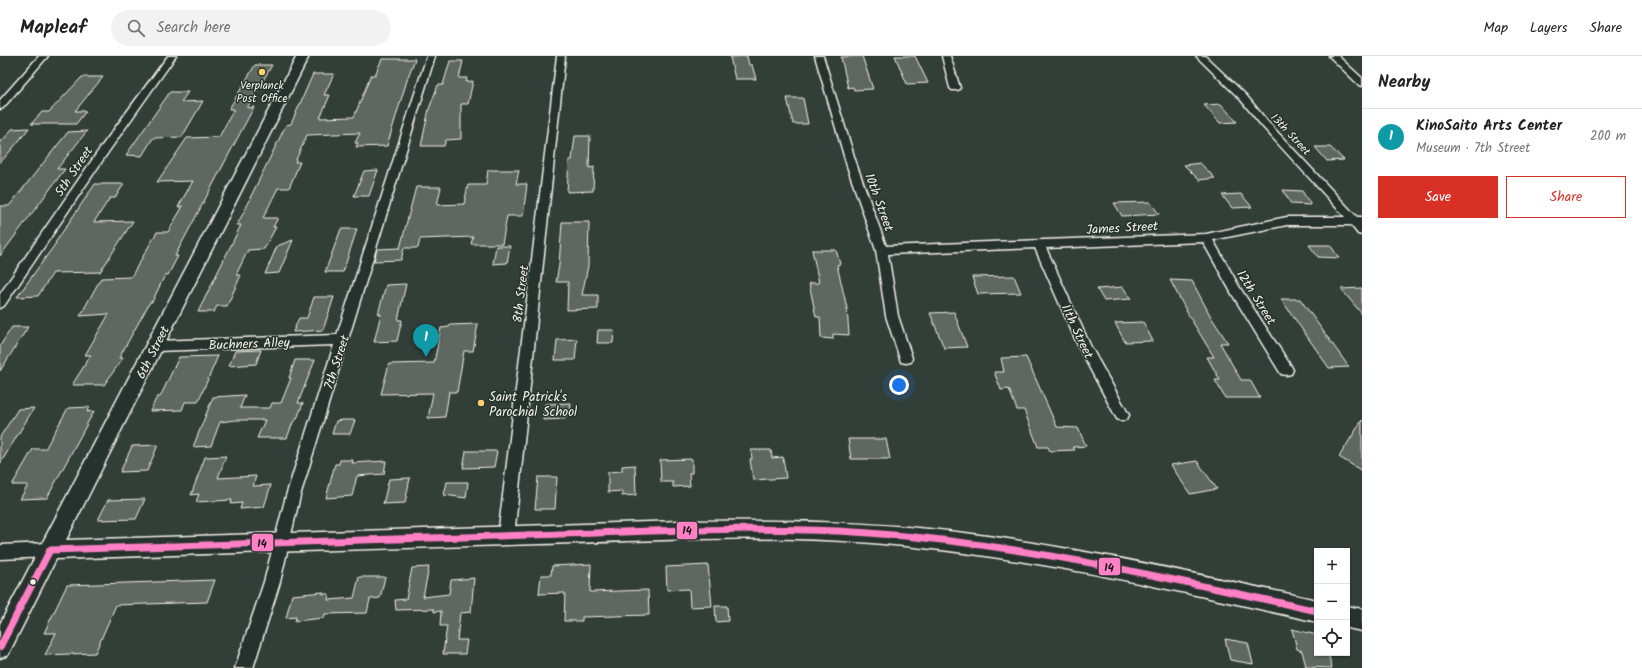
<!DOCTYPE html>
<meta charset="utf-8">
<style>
body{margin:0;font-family:Kalam,sans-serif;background:#f2f2f2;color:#222}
.controls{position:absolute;right:12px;bottom:12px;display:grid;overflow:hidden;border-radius:0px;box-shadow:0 1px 3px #0004}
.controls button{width:36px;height:36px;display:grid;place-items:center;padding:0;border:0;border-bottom:1px solid #e0e0e0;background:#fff;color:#222;font:20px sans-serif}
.you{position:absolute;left:899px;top:329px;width:14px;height:14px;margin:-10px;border:3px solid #fff;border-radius:50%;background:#1a73e8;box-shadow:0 0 0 6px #1a73e833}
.badge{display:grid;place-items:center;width:26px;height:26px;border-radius:50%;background:#d93025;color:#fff;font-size:13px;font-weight:700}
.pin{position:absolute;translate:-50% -33px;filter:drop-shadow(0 1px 2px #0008)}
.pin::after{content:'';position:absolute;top:21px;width:14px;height:12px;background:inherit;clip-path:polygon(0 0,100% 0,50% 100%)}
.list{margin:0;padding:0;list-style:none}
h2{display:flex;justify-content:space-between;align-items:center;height:52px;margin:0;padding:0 16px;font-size:17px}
h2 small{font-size:13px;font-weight:400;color:#767676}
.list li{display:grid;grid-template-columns:26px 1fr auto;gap:12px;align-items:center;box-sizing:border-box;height:56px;padding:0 16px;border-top:1px solid #e0e0e0}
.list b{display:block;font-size:15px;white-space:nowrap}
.list p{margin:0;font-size:13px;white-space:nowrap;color:#767676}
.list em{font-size:13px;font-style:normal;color:#767676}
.actions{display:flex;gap:8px;padding:12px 16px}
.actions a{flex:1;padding:9px 0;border:1px solid #d93025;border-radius:0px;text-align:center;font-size:14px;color:#d93025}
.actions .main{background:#d93025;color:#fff}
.icon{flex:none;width:22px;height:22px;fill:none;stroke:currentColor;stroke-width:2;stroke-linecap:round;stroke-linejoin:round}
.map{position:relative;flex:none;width:1362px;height:612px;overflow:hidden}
header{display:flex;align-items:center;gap:24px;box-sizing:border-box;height:56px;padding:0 20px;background:#fff;border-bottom:1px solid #e0e0e0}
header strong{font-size:19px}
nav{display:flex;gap:22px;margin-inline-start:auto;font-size:14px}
.search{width:280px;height:36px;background:#f2f2f2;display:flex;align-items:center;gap:10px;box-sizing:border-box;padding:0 14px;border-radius:22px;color:#767676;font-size:15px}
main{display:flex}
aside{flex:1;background:#fff}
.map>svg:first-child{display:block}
.building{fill:#5f6861;stroke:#f4f1e8}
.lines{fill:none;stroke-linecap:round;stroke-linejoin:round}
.minor-casing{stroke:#f4f1e8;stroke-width:3}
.tertiary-casing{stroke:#f4f1e8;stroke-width:3}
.minor{fill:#26332d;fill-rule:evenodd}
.tertiary{fill:#26332d;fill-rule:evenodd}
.bus-1-casing{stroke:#26332d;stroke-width:10}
.bus-1{stroke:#ff80c5;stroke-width:7}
.poi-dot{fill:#ffd166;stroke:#26332d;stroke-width:1.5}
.bus-dot{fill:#f4f1e8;stroke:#26332d;stroke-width:1.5}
.labels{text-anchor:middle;stroke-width:3;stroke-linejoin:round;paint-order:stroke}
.far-poi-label{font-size:11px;fill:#f4f1e8;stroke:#26332d}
.far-street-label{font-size:11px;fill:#f4f1e8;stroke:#26332d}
.street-label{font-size:13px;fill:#f4f1e8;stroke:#26332d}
.poi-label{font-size:13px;fill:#f4f1e8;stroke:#26332d;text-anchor:start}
.line-badge{stroke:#26332d;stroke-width:1.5}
.pale-badge-label{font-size:11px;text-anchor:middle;font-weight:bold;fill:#111}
</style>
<header>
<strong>Mapleaf</strong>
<div class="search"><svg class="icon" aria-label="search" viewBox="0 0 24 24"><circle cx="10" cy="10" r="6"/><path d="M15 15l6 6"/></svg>Search here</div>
<nav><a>Map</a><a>Layers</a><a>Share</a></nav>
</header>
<main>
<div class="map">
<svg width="1362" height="612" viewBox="0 0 1362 612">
<rect width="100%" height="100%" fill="#323e38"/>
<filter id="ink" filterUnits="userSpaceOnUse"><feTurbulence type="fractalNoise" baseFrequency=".025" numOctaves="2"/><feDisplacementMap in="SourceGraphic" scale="8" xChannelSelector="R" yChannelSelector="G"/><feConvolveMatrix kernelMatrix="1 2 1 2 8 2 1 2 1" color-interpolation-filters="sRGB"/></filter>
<g filter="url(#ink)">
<path class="building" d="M747,0L749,9H752L756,23H735L730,1Z
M862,0L873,33L854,34L853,31L848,32L841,1Z
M895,0H915L928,27L907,28Z
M382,3H415L408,21L387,90L356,91L358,87H355L360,77L307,79L295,106H300L289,132H278L263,162H278L273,171H276L264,193L248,194L236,219H241L227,250H217L214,256H198L241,169H237L251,142H250L259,124L286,69L291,68L313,18H334L324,39H330L320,62L354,61L371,19H375Z
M450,5H463L459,22H467L466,26L473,25L468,48H461V83L446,84L444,90H421L429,53L438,29H443Z
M255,9H272L247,52L254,51L175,200H178L168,219H165L152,246H150L119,302H123L104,329H72L91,299H85L109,258L80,260L101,222L131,221L157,176H168L183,150L178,151L193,125L157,126L187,82L219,81L234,53H229Z
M82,21H103L75,55H86L76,68H31L42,56H49Z
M170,36H188L181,46L203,45L182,81L153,82L142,100L126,99Z
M787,42H803L808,68H793Z
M1221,48L1237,66L1220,67L1204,49Z
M29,72L18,86L0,107V84H3L12,73Z
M87,75L57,113H65L0,200V150H9L68,76Z
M575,80H590L589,112L594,111L593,135L567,136L569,104H572Z
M1315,91H1330L1344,104L1327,105Z
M1200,107L1215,122L1199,124L1184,109Z
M378,114L369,140H354L364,115Z
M488,114H519L516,128H527L523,160H507L502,188H471L473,181L420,183L418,192H404L401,204L374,205L377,193L400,192L416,131H441L437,149L464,148L468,129H486Z
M95,128H124L115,142H110L94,166L133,165L100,216L53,217L38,240L17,241L56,187H55Z
M1283,134L1302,135L1311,149L1291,148Z
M1241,138L1252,151L1232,152L1222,139Z
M1150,146L1159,158L1122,160L1114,147Z
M562,166H589L588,210L582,239H598V253L567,254L568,226H556L559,209Z
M341,173H357L343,216H325Z
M293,184L279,217L265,218L277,190Z
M1309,189H1330L1339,202L1318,201Z
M496,190H510L507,207L493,208Z
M812,194H836L840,208L837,209L847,252L849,279L833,278V283L821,282L820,261H816L809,227H819Z
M1014,220L1021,237L978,238L972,221Z
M1170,224L1192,225L1211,261L1228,287H1220L1241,324H1250L1260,342H1225L1215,324H1220L1207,301H1214L1189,260Z
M406,228L398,264H402L397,285L374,286L381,258H378L386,229Z
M1123,231L1131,243L1104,245L1097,233Z
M1362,232V258L1341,233Z
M314,241H334L323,274L293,276L299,262H307Z
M1281,243H1300L1349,311L1329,312Z
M954,256L967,291L944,292L930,257Z
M1143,266L1153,285L1125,286L1115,267Z
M478,268L473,295H464L457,336H449L445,361L428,362L433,337L381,338L389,308L434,307L441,272L449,271L450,269Z
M12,271H28L0,315V290Z
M598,274H614L613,287H597Z
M577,283L575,304H555L557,284Z
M261,294L256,308L229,310L235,295Z
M218,300L198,346H185L182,354L150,355L157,341H160L179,301Z
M1026,301L1057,371L1078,372L1086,390L1073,391L1075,394L1050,395L1048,391H1038L1024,354H1017L1009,333L1001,334L994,316H1004L1001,302Z
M295,304H315L298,347H303L297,363L293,366L287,382H257L265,364H236L220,366L211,390L193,391L213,341L245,339L240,352H270L272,347H281L291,322H289Z
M571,347L570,359L565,360V363L543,364L545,348Z
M90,351L87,356L94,355L47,442L20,443L28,429H12L33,393H45L68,352Z
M34,352L0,408V381L18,353Z
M342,364H355L350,378H332L336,365Z
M1362,364V415L1339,401Z
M848,383H886L890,403H851Z
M158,389L147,415L120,416L132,390Z
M751,394H771L772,402L783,401L786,422L753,424L750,403H752Z
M466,395H497L494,411L463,412Z
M226,400L218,422L256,420L253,430L271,429L264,451L240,453L242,447L231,448L232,444L196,446L199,438L191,439L205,401Z
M692,403V417H689L690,430L673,431V426H661L660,404Z
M340,404H353L352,407L386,405L384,418L357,420L352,440L326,442L335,408H339Z
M1197,405L1217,433L1190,438L1171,409Z
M635,409L636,439L622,440V435L608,436V416L622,415V410Z
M538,421H557L555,453H535Z
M410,422L405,447L383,448L389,423Z
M447,426H468L466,442L444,439Z
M145,443L136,463L98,464L108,444Z
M591,508L590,536L648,534L649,559L582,561V565H564L565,537L539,538L541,519H551L552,510Z
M708,509L712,550L690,551L689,533L667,534L666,511Z
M429,511L423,541L449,538L451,524L474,522L471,556L460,557L457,584H467L465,598H443L447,570H440L441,555L434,556V553L396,554L395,544L406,543L412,512Z
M359,521H385L380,542L370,543L367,557L325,558L324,562L295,565L296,561L286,562L292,539L323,536V538H329L328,544L354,542Z
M215,524L207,546L116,549L95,597L45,599L56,577H44L67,529Z
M715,550H727L728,565L716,566Z
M1292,573L1317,579V597H1328L1332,612L1306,611L1302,595L1297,593Z
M1225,583L1248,587L1253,608L1230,604Z"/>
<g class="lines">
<g class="minor-casing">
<path id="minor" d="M39,0H48L3,52L0,53V44Z
M168,0H176L109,95L4,250L0,252V238L101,91Z
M427,0H435L300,440L280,526L253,612H235L264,526L286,440L334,289L155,295L150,294L149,290L150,286L155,285L337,279Z
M557,0H565L514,480L511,485L506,487L501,485L498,480Z
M815,0H823L857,110L886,190L1206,178L1287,161H1345L1261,69L1240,43L1196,0H1205L1246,39L1267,65L1357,161H1362V179L1358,178L1351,169H1287L1213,184L1240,232L1291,310L1293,314L1291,318L1286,319L1281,318L1232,238L1203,186L1046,192L1091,291L1129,359L1127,363L1122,365L1117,363L1079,292L1035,192L888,198L898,260L912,302L911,306L906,307L901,306L886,260L876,194L847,110Z
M942,0H950L960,32L958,34H952L950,32Z
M1329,0H1338L1362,22V30L1359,29Z
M50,487L56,489L58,494L56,499L50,501L0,503V489Z"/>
</g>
<g class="tertiary-casing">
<path id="tertiary" d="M297,0H309L66,484L682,465C777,464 871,465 965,477C1084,492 1200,519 1317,544V566C1170,533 1023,499 872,487C761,478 650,485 540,488C379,493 217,497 56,503L8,599L0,602V568Z
M1347,550L1362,553V575L1347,572Z"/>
</g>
<use href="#minor" class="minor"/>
<use href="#tertiary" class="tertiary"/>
<g class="bus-1-casing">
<path id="bus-1" d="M50,494C210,488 370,484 530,479C643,476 757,469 869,477C1021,488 1169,522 1317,555
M0,591L50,494"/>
</g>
<use href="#bus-1" class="bus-1"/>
</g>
</g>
<g class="poi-dot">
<circle cx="262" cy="16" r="4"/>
<circle cx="481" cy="347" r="4"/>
</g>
<circle class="bus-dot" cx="33" cy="526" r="3.5"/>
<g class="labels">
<g class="far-poi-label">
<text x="262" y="33">Verplanck<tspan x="262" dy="13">Post Office</tspan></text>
</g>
<g class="far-street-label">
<text transform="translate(1291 78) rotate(47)" y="4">13th Street</text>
</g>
<g class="street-label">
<text transform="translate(73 115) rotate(-56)" y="5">5th Street</text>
<text transform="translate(880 146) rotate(70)" y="5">10th Street</text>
<text transform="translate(1122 171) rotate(-3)" y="5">James Street</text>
<text transform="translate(520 238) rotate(-83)" y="5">8th Street</text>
<text transform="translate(1257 241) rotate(58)" y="5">12th Street</text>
<text transform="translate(1078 275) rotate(65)" y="5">11th Street</text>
<text transform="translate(249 287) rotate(-2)" y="5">Buchners Alley</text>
<text transform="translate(152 296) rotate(-63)" y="5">6th Street</text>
<text transform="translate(336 306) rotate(-72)" y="5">7th Street</text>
</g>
<g class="poi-label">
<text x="489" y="345">Saint Patrick's<tspan x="489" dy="15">Parochial School</tspan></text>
</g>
</g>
<g class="line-badge">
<rect x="676" y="465" width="22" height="19" rx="4" fill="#ff80c5"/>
<rect x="251" y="477" width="23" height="19" rx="4" fill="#ff80c5"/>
<rect x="1098" y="501" width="23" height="19" rx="4" fill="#ff80c5"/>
</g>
<g class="pale-badge-label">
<text x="687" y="478">14</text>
<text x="262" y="491">14</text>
<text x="1109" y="515">14</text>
</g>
</svg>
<div class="controls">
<button>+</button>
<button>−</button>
<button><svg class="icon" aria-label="locate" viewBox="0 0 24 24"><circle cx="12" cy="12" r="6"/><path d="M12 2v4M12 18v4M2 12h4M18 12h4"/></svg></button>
</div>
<div class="you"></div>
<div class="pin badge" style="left:426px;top:301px;background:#0f9aa8">1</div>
</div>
<aside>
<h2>Nearby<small></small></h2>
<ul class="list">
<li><span class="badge" style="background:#0f9aa8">1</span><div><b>KinoSaito Arts Center</b><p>Museum · 7th Street</p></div><em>200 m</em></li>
</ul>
<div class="actions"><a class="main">Save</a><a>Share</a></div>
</aside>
</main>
